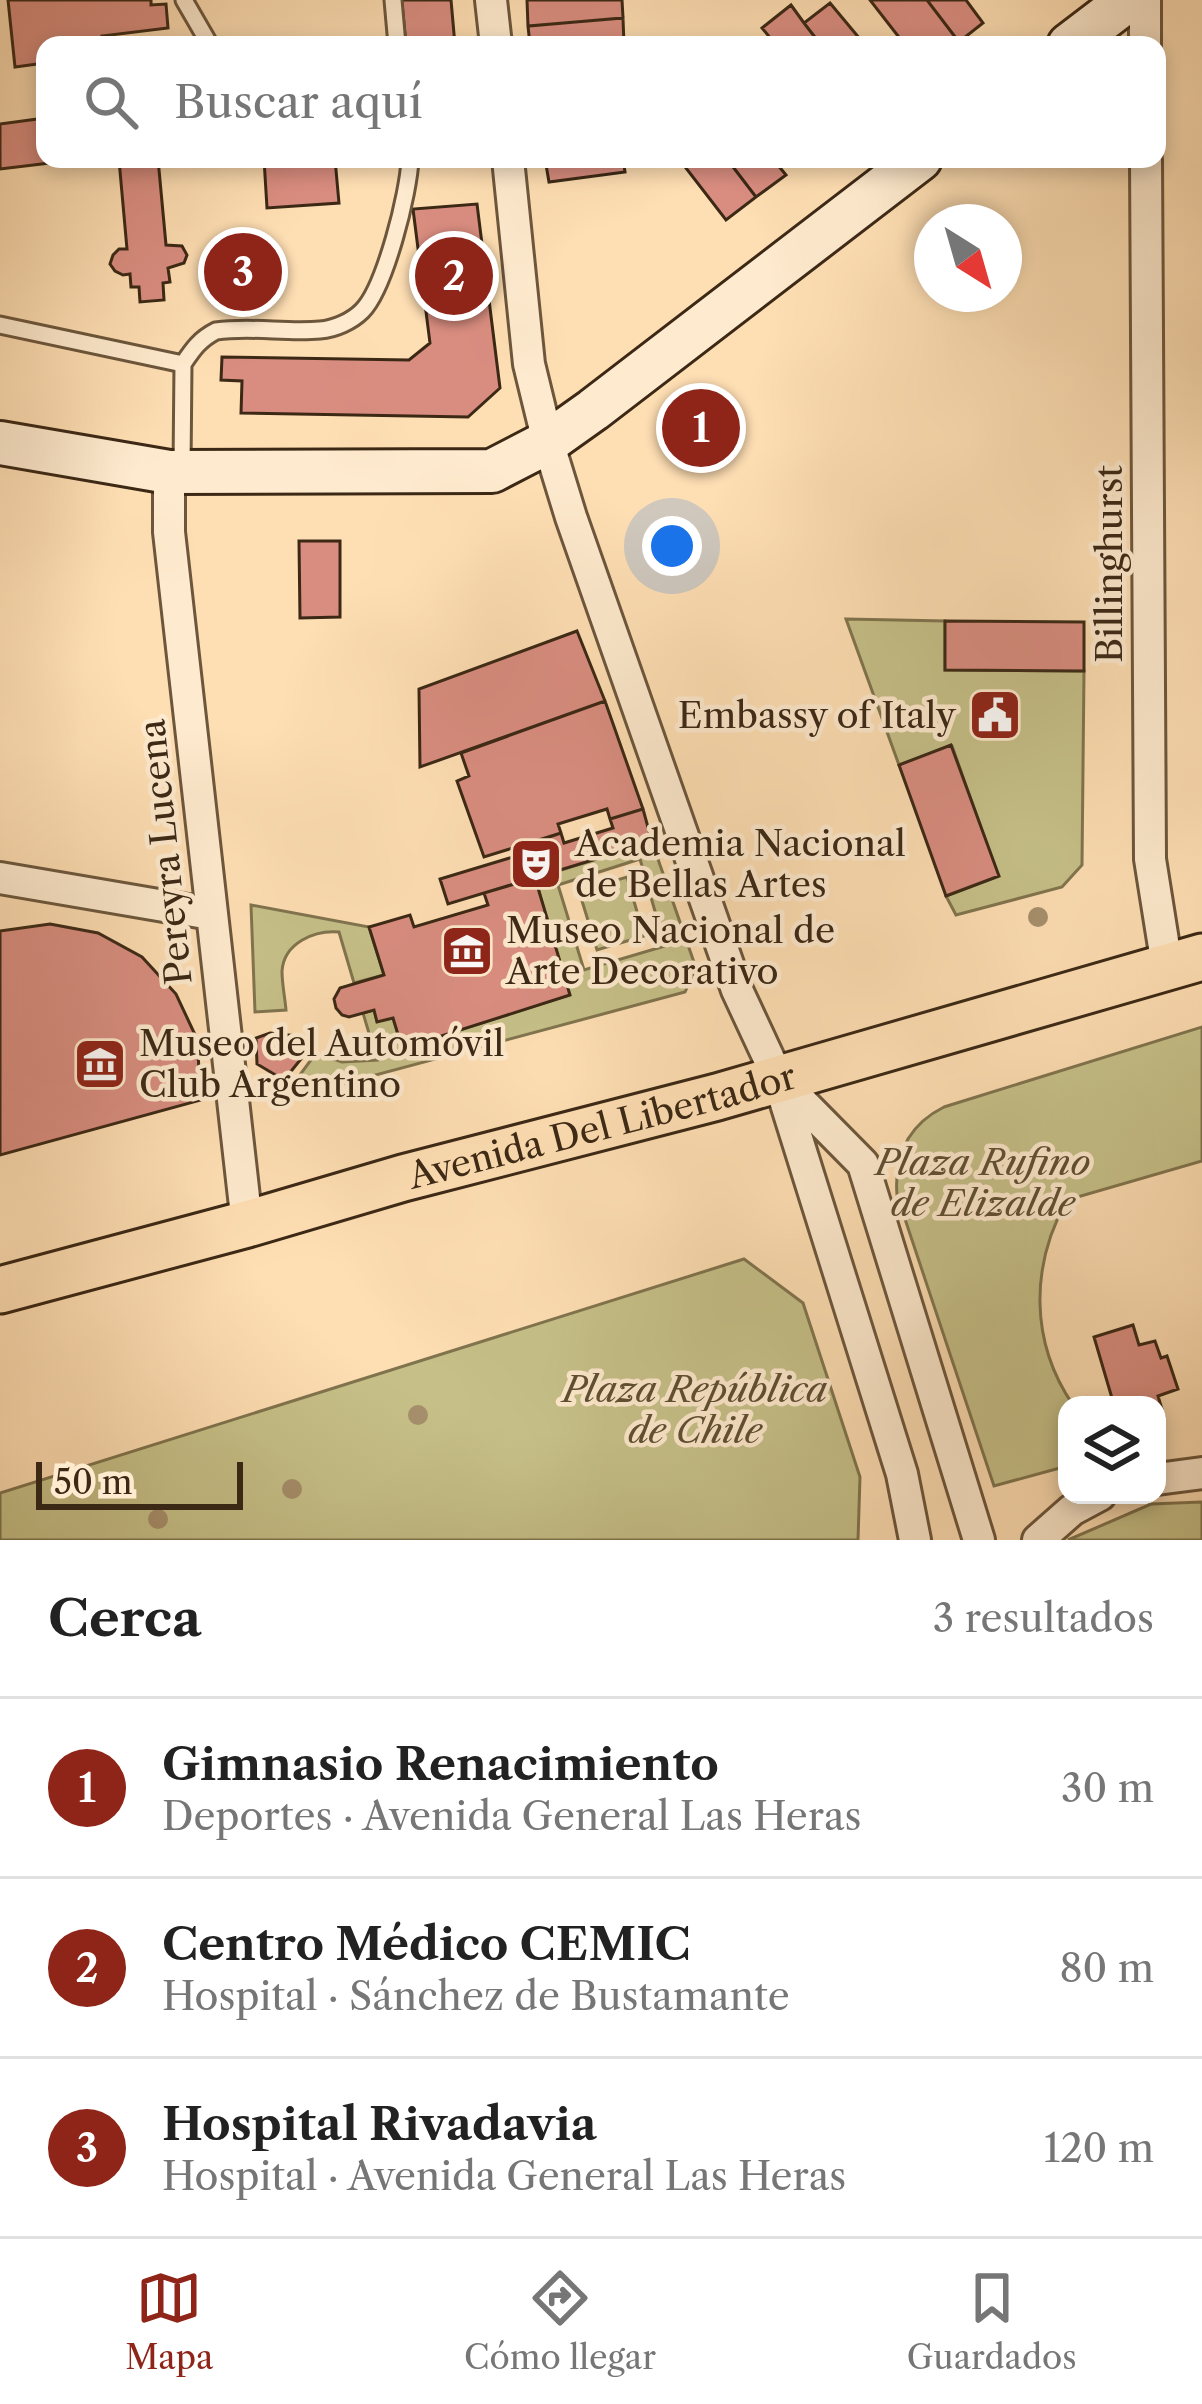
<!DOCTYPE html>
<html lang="es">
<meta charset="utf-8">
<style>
body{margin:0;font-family:"Libre Caslon Text",serif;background:#f2f2f2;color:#222}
.controls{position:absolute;right:36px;bottom:36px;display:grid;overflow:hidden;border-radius:24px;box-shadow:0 6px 18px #0003}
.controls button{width:108px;height:108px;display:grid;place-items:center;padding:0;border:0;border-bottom:3px solid #e0e0e0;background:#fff;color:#222;font:60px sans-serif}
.compass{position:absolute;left:914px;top:204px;width:108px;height:108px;border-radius:50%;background:#fff;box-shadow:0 6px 18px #0003;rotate:143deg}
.scale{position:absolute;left:36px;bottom:30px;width:207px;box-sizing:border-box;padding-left:12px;border:6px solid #3b2815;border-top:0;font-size:33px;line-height:42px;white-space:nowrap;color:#3b2815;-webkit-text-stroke:9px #feeace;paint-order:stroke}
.you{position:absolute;left:672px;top:546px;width:42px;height:42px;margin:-30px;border:9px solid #fff;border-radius:50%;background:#1a73e8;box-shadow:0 0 0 18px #1a73e833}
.badge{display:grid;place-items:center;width:78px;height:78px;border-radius:50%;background:#8f2418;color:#fff;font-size:39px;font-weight:700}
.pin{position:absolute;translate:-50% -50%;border:6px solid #fff;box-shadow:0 3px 12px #0006}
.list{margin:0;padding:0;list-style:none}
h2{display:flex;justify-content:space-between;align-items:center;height:156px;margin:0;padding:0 48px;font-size:51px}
h2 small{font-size:39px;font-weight:400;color:#767676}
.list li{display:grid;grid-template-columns:78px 1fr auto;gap:36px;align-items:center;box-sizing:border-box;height:180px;padding:0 48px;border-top:3px solid #e0e0e0}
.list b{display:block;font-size:45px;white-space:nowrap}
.list p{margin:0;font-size:39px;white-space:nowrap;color:#767676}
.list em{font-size:39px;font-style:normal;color:#767676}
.icon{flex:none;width:66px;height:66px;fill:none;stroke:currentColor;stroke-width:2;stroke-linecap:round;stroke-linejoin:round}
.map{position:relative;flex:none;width:1202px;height:1540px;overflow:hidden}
.search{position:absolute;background:#fff;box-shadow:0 6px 18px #0003;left:36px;right:36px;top:36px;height:132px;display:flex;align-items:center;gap:30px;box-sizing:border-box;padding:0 42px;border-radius:24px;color:#767676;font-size:45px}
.sheet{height:696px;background:#fff}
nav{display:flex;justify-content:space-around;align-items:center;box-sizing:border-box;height:168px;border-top:3px solid #e0e0e0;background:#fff;font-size:33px;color:#767676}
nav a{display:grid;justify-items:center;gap:6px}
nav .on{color:#8f2418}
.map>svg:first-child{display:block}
.green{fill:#c6c088;stroke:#80744e;stroke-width:3;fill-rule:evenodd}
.building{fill:#d98d80;stroke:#3b2815;stroke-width:3}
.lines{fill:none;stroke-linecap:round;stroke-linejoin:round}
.service-casing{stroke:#6c563c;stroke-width:21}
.minor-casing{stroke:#6c563c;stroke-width:36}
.secondary-casing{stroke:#3b2815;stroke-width:48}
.primary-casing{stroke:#3b2815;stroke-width:51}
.service{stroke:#feeace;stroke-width:15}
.minor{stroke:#feeace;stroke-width:30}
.secondary{stroke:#feeace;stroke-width:42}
.primary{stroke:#fedeb3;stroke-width:45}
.tree{fill:#a68f6c}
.labels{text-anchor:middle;stroke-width:9;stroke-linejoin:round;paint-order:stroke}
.street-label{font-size:36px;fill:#3b2815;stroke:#feeace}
.poi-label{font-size:36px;fill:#3b2815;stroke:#feeace;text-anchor:start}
.park-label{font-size:36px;font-style:italic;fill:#5e4e32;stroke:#feeace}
</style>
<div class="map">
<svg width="1202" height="1540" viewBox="0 0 1202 1540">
<rect width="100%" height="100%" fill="#fedeb3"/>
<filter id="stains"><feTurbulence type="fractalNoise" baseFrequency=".00167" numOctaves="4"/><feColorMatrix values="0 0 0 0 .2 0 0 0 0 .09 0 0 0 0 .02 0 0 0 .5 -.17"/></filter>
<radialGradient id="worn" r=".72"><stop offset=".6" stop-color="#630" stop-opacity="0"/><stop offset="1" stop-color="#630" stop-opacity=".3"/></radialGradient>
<path class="green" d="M846,619L945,621V670L1084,671L1082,865L1062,887L956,915L946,896L998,876L952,746L899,765Z
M652,842L696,968L685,992L290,1098L285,1095L316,1053L342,1062L377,1060L363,1013L374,1010L377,1021L393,1018L400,1041L410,1046L569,995L535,878ZM640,859L665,946L584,970L558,885Z
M627,877L644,936L597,950L579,891Z
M251,905L369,927L384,975L354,983L339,932C314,930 284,943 282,971C282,984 285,998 286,1010L255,1012Z
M1202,1027V1161L1067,1200C1030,1266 1030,1342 1073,1405H1067V1466L994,1486L897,1195C894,1156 908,1125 944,1107Z
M744,1259L803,1303L860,1477L858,1540H0V1493Z
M1202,1502V1540H1068L1151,1504Z"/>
<path class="building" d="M8,0H151V5L166,4L168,28L102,36L103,45H45V63L15,67Z
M394,0H451L455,45H406L402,3L394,4Z
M527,0H622L623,18L528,26Z
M870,0H927L959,42L955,45H905Z
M927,0H966L983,23L959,42Z
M830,3L865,45H821L804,23Z
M791,5L804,23L821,45H776L762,28Z
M623,18L624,45H530L528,26Z
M45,118V159L75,160L0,169V124Z
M158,159L166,245L182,246L187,255L184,263L168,268L170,282L163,283L164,300L140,302L139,287H131L130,274L123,275L115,271L110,264L113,255L119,249H127L119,160Z
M264,159H335L339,203L267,208Z
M545,159H623L625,172L549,182Z
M679,159H727L756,197L726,220Z
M727,159H773L786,175L756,197Z
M477,204L500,388L468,417L241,413L242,381L221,380L222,357L409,360L430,343L413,209Z
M299,541H340V617L300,618Z
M945,621L1084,622V671L945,670Z
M577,631L605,701L420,767L419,689Z
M605,701L643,809L610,819L607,809L558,824L561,833L484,857L457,781L469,776L461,753Z
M951,745L999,876L946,896L899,765Z
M643,809L652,842L448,904L440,879L536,850L534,842L561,833L564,843L613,828L610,819Z
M535,878L570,995L410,1046L400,1041L393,1018L377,1022L374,1010L349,1017L342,1015L336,1008L334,999L340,988L384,975L369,927L410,915L414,927L488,905L484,893Z
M50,924L98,933L142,957L176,994L197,1039L201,1100L0,1155V931Z
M270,1033L297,1036L305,1054L284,1080L257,1064L256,1038Z
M1133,1325L1139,1345L1155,1341L1161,1358L1167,1356L1178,1389L1158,1396L1164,1416L1157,1419V1405H1114L1094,1337Z"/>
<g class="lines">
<g class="service-casing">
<path id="service" d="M184,0L210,45
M393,0L397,45
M0,325L183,364
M182,468L183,364C193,349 200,339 216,331C251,326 286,333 320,330C335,329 352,321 362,311C385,288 409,192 410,159"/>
</g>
<g class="minor-casing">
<path id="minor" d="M491,0L496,45
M1145,0V45
M508,159L529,364L548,442L571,517L737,990L778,1078L902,1474L915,1540
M1146,159L1150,859L1167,966
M169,472V532L247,1224
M0,878L211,914
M781,1081L863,1164L979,1540
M1157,1479L1202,1473
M1038,1540L1072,1510L1100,1495"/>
</g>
<g class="secondary-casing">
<path id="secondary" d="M1069,45L1128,0
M0,443L169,472L492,471L548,442L593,410L920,159"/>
</g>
<g class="primary-casing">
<g id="primary">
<path id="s1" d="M0,1290L247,1224L403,1178L717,1097L1202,957"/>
</g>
</g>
<use href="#service" class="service"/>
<use href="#minor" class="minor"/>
<use href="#secondary" class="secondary"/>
<use href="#primary" class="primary"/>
</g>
<g class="tree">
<circle cx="1038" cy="917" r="10"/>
<circle cx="418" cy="1415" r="10"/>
<circle cx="292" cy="1489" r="10"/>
<circle cx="158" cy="1519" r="10"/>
</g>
<defs>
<g id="civic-square" transform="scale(2.7)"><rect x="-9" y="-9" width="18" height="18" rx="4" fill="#8f2418" stroke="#feeace"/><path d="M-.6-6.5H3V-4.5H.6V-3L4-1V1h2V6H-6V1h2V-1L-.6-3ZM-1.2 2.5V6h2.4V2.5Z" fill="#fff"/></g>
<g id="theatre-square" transform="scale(2.7)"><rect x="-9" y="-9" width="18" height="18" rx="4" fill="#8f2418" stroke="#feeace"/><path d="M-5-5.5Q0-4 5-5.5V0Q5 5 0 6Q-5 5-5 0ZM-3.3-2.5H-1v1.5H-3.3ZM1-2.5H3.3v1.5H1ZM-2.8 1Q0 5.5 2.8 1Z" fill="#fff"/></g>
<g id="museum-square" transform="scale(2.7)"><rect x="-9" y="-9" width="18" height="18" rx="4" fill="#8f2418" stroke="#feeace"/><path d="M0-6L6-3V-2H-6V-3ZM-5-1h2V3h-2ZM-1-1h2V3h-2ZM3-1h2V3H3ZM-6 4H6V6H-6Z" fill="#fff"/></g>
</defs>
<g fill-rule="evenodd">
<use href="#civic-square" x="995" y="715"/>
<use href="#theatre-square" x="536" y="864"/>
<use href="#museum-square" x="467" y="951"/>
<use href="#museum-square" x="100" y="1064"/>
</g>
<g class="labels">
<g class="street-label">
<text transform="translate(1109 564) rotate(-90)" y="13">Billinghurst</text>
<text transform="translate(165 852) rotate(-96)" y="13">Pereyra Lucena</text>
<text dy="13" stroke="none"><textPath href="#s1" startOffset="624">Avenida Del Libertador</textPath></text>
</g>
<g class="poi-label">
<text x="956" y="728" text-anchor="end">Embassy of Italy</text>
<text x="575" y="856">Academia Nacional<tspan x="575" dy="41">de Bellas Artes</tspan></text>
<text x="506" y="943">Museo Nacional de<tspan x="506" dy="41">Arte Decorativo</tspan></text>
<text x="139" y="1056">Museo del Automóvil<tspan x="139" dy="41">Club Argentino</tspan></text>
</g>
<g class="park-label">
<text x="983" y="1175">Plaza Rufino<tspan x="983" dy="41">de Elizalde</tspan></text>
<text x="695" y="1402">Plaza República<tspan x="695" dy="41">de Chile</tspan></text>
</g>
</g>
<rect width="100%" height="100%" filter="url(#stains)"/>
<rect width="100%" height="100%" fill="url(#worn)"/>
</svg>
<div class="controls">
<button><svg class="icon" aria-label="layers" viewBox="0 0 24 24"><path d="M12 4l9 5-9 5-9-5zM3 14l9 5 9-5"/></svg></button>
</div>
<svg class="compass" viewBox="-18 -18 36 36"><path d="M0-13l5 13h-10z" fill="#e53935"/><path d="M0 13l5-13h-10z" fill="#767676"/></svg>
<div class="scale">50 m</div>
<div class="you"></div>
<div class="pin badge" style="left:701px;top:428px">1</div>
<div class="pin badge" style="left:454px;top:276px">2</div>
<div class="pin badge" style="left:243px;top:272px">3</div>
<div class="search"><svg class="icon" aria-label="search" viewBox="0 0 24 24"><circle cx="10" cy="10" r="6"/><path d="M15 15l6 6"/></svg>Buscar aquí</div>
</div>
<section class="sheet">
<h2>Cerca<small>3 resultados</small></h2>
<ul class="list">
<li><span class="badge">1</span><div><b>Gimnasio Renacimiento</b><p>Deportes · Avenida General Las Heras</p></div><em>30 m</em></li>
<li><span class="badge">2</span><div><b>Centro Médico CEMIC</b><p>Hospital · Sánchez de Bustamante</p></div><em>80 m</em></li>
<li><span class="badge">3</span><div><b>Hospital Rivadavia</b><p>Hospital · Avenida General Las Heras</p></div><em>120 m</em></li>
</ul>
</section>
<nav>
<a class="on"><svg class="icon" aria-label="map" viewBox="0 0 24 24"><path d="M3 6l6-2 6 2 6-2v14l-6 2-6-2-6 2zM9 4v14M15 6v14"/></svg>Mapa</a>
<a><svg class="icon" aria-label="directions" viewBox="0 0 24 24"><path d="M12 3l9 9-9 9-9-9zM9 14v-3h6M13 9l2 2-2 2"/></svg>Cómo llegar</a>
<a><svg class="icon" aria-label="saved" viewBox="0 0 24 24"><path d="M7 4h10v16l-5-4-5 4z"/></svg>Guardados</a>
</nav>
